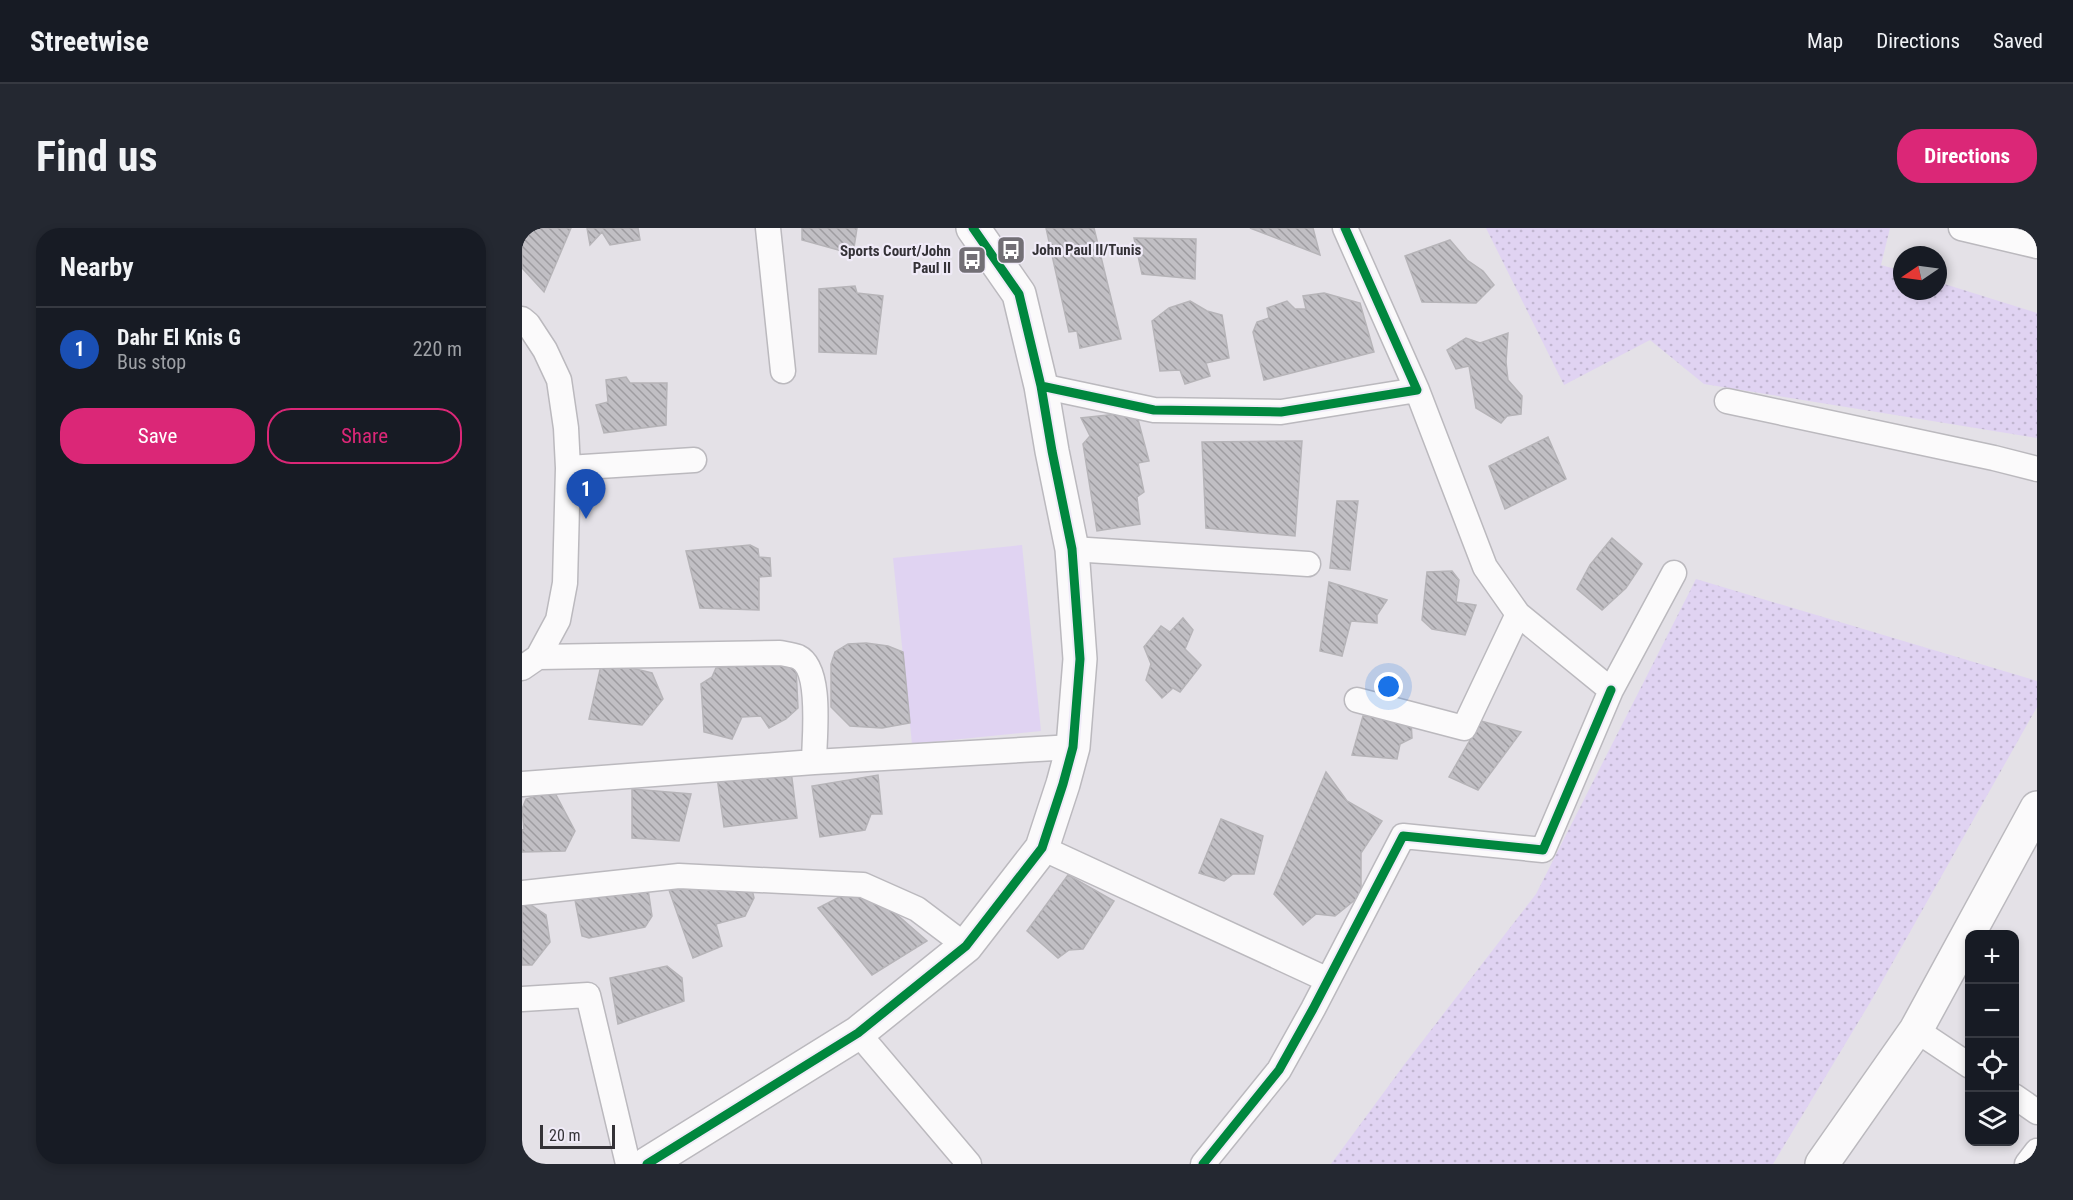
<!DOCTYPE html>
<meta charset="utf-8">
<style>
body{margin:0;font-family:"Roboto Condensed",sans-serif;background:#242831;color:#f1f3f6}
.controls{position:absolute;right:18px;bottom:18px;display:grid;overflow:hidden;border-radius:12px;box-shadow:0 3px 9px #0003}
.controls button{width:54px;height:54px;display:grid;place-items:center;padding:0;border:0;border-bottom:2px solid #363941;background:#171b24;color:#f1f3f6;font:30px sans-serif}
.compass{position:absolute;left:1371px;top:18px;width:54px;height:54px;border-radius:50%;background:#171b24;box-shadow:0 3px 9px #0003;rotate:257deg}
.scale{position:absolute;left:18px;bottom:15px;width:75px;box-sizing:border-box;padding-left:6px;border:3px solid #343237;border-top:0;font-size:16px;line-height:21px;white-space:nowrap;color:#343237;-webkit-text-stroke:4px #f0ebf8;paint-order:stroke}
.you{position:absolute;left:867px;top:459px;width:21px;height:21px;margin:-15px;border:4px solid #fff;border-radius:50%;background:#1a73e8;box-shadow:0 0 0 9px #1a73e833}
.badge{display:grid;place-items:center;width:39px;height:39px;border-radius:50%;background:#db2777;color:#fff;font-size:20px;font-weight:700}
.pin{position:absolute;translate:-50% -50px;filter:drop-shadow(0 2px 3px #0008)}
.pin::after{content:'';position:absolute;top:32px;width:21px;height:18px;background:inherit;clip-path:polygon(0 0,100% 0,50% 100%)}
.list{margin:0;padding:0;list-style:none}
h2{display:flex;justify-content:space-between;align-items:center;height:78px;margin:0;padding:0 24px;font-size:26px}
h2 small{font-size:20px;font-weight:400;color:#9ea1a6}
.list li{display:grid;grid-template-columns:39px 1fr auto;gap:18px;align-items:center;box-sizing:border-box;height:84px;padding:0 24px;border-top:2px solid #363941}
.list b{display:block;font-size:22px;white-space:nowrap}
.list p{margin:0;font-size:20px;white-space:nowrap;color:#9ea1a6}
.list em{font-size:20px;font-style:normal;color:#9ea1a6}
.actions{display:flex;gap:12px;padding:18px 24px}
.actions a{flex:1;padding:14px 0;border:2px solid #db2777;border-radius:24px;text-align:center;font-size:21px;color:#db2777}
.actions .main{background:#db2777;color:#fff}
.icon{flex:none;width:33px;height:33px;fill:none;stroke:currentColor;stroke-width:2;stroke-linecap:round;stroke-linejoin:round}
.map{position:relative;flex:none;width:1515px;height:936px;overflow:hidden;border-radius:24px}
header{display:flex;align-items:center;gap:36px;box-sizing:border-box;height:84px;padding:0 30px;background:#171b24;border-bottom:2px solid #363941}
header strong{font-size:28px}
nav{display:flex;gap:33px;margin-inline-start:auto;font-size:21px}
.intro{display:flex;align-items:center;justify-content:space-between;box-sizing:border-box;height:144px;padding:0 36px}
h1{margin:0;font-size:42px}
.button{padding:15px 27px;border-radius:24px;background:#db2777;color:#fff;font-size:21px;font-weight:700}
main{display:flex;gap:36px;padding:0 36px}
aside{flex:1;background:#171b24;border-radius:24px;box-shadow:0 3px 9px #0003}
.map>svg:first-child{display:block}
.grass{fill:url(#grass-dots)}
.garden{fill:#e0d3f2}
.building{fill:url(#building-back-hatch);stroke:#b6b4b8;stroke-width:1.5}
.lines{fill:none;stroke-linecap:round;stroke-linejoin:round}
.street-casing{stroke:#bbb9be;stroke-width:27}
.secondary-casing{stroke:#bbb9be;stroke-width:36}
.street{stroke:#fbfafb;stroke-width:24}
.secondary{stroke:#fbfafb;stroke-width:33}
.cycleway-casing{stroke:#f0ebf8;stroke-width:13}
.cycleway{stroke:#00873e;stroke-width:9}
.labels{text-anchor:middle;stroke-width:4.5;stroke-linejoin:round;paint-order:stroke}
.poi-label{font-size:15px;font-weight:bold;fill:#343237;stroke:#f0ebf8;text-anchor:start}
</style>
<header>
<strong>Streetwise</strong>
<nav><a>Map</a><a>Directions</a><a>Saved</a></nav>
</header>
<div class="intro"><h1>Find us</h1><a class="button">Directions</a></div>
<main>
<aside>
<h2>Nearby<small></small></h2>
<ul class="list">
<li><span class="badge" style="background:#1a4fb4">1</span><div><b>Dahr El Knis G</b><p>Bus stop</p></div><em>220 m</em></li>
</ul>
<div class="actions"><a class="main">Save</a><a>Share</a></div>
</aside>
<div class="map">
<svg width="1515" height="936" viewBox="0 0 1515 936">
<defs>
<pattern id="grass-dots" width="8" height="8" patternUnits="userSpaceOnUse" patternTransform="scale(1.5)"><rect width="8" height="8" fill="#e0d3f2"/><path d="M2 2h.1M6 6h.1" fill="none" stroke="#c1b6d0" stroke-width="1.8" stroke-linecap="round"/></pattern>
<pattern id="building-back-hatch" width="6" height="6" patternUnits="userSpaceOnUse" patternTransform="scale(1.5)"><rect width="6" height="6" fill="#c1bfc4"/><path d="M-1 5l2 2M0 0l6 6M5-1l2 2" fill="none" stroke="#9e9ca0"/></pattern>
</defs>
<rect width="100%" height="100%" fill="#e4e1e7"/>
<path class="grass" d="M964,0H1368L1359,37L1380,43V63H1416V54L1515,85V210L1182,156L1128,112L1042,157Z
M1174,351L1515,453V479L1349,773L1251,936H809L882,837L1014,666Z"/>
<path class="garden" d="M500,317L519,503L390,516L371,330Z"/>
<path class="building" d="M0,0H49L22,64L0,40Z
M65,0H116L118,12L88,17L80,4L68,17Z
M280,0H335L331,26L280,12Z
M524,0H572L599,111L558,120L555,103L547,104Z
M728,0H791L798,27Z
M612,10L674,11L673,51L620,46Z
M928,12L945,32L961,43L972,57L954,75L900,74L883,28Z
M333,58L335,65L361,68L354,126L297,124V61Z
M802,65L838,75L852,124L742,152L731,104L735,94L747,90L745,80L765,73L773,81H784L781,68Z
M668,73L685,83L700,87L707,130L684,135L688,148L663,156L658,142L638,143L630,93L647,80Z
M986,105L984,134L986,152L1000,168L999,186L985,188L979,195L954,180L947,138L934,141L925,122L944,110L958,115Z
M104,149L108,155H145L144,197L82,205L74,177L86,174L84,152Z
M614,184L627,233L616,235L622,264L615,269L618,296L575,303L561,216L568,208L559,190Z
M1026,209L1044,251L983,281L967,238Z
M780,213L773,308L684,300L680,214Z
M815,273H836L828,342L808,340Z
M1090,310L1120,336L1104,360L1080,382L1055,361L1068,337Z
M228,317L236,321L237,329L248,330L249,348L237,349V382L178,380L164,323Z
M930,343L937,352L934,374L954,377L943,407L910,401L900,392L905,344Z
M807,354L865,372L855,387V395L829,393L820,428L798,423Z
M661,390L671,402L663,421L679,437L658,464L651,460L640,470L624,452L629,436L622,419L639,398L648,404Z
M344,415L366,418L381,424L388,495L360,500L328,498L309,479V436L313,424L326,416Z
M80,433L130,445L141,471L120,497L67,491Z
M253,435L274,440L276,480L264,491L247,500L239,488L220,489L210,511L182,504L179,456L190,449L194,440Z
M841,488L889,493L890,510L878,516L875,531L830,527Z
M959,493L999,504L956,562L927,549Z
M268,535L275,590L202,599L195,549Z
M804,544L825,573L860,593L839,625V667L813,688L794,686L781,697L752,666Z
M356,547L360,586H349L343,602L298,609L290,558Z
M110,561L169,566L157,613L110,610Z
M32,563L53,603L43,623L0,624V602L2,601L0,581L4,571Z
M699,591L741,608L732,646H711L702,653L677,645Z
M546,647L592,673L561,721L547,722L536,730L505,703Z
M229,657L232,670L223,688L194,696L200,718L171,730L147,662Z
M341,657L405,713L350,747L296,680Z
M126,661L130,688L123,699L67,710L60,708L52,667Z
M0,671L24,687L28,714L10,737H0Z
M145,738L160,750L162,773L96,796L88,750Z"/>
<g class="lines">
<g class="street-casing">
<path id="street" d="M246,0L261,143
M1439,0L1515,18
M0,91L6,96L23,122L37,152L44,200L46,240L43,355L36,392L16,429L0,440
M519,158L632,182L759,184L895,162L823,0
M895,162L963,339L996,386L1089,462L1152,345
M1205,173L1472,230L1515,241
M46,240L172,232
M550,321L786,336
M16,429L258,425C263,426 271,427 276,429C301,441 292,510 292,534
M835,472L942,500L996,386
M0,556L292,534L551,519
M520,620L806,752
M0,665L157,648L341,657L395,681L444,718
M0,771L66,767L106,936
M1394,802L1448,838
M336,805L447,936
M1492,868L1515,884
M681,936L757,842L791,781L881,608L1021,622L1089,462
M1505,936L1515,923"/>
</g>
<g class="secondary-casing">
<path id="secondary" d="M125,936L336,805L444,718L520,620L541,556L551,519L558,431L550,321L530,223L519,158L497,66L451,0
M1300,936L1394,802L1515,580"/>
</g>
<use href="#street" class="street"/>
<use href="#secondary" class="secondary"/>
<g class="cycleway-casing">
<path id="cycleway" d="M519,158L632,182L759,184L895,162L823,0
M125,936L336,805L444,718L520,620L541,556L551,519L558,431L550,321L530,223L519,158L497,66L451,0
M681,936L757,842L791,781L881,608L1021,622L1089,462"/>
</g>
<use href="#cycleway" class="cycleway"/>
</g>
<defs>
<g id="bus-square" transform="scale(1.5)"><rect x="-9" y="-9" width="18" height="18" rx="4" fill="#726f75" stroke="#f0ebf8"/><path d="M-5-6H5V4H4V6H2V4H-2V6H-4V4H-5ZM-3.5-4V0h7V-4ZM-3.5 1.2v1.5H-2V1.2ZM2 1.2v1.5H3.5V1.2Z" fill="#fff"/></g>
</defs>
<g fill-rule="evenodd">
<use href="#bus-square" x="489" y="22"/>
<use href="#bus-square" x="450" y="32"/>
</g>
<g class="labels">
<g class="poi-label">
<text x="510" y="27">John Paul II/Tunis</text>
<text x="429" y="28" text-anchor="end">Sports Court/John<tspan x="429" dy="17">Paul II</tspan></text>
</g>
</g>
</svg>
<div class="controls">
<button>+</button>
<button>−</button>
<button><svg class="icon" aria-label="locate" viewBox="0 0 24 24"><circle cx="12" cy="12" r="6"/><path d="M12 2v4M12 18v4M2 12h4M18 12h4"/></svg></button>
<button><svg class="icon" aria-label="layers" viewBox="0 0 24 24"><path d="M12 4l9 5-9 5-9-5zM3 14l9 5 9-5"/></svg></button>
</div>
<svg class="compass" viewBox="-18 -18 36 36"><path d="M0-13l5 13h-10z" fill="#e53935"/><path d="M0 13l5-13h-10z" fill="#9ea1a6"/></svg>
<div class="scale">20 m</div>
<div class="you"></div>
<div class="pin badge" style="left:64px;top:291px;background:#1a4fb4">1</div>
</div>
</main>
